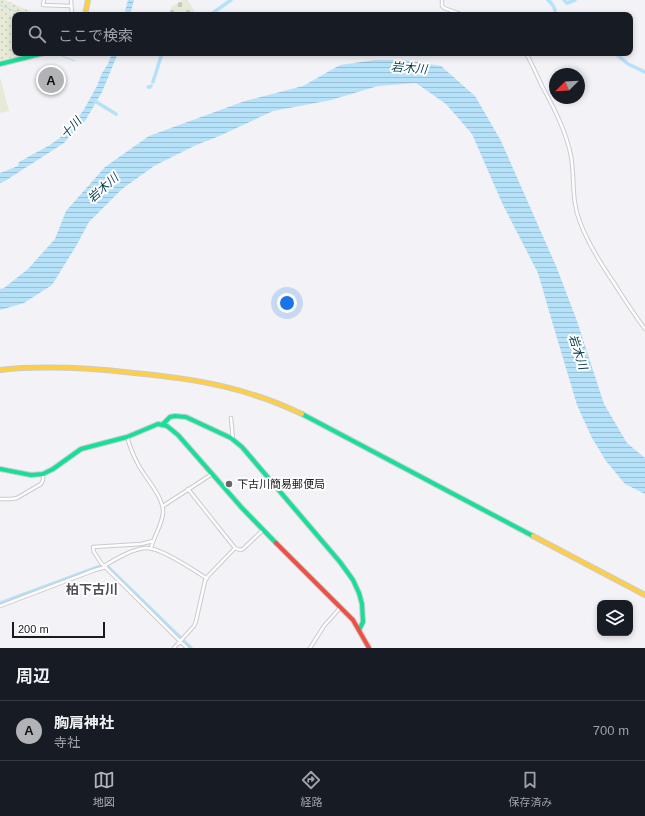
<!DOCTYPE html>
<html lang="ja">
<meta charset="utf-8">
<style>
body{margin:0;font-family:Helvetica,"Noto Sans JP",sans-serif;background:#242831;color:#f1f3f6}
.controls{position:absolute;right:12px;bottom:12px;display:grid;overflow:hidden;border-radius:8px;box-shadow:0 2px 6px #0003}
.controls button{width:36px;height:36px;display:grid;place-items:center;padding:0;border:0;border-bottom:1px solid #363941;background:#171b24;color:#f1f3f6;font:20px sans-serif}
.compass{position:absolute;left:549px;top:68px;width:36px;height:36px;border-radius:50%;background:#171b24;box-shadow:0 2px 6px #0003;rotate:246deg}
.scale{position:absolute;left:12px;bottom:10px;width:93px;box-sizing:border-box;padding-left:4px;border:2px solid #1a191d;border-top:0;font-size:11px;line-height:14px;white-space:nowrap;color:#1a191d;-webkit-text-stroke:3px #fff;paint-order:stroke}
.you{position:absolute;left:287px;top:303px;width:14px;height:14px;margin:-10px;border:3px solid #fff;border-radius:50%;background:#1a73e8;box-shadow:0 0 0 6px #1a73e833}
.badge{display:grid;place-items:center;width:26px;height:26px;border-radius:50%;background:#b2b3b7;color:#111;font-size:13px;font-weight:700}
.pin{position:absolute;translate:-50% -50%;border:2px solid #fff;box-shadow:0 1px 4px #0006}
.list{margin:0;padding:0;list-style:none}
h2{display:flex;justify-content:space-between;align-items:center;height:52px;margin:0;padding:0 16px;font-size:17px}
h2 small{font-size:13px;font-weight:400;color:#9ea1a6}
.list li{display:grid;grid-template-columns:26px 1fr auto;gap:12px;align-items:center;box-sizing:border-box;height:60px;padding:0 16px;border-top:1px solid #363941}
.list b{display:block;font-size:15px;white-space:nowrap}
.list p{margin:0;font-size:13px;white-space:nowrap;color:#9ea1a6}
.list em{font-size:13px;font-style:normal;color:#9ea1a6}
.icon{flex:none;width:22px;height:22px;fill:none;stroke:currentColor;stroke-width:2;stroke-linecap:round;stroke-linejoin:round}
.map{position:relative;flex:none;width:645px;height:648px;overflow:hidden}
.search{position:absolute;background:#171b24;box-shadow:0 2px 6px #0003;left:12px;right:12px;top:12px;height:44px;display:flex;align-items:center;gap:10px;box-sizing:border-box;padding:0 14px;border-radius:8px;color:#9ea1a6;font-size:15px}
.sheet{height:112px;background:#171b24}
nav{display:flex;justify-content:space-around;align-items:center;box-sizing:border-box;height:56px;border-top:1px solid #363941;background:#171b24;font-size:11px;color:#9ea1a6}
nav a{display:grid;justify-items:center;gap:2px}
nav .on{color:#b2b3b7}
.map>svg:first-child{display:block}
.grass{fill:#e8ead8}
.cemetery{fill:url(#cemetery-stones)}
.park{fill:url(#park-dots)}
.water{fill:url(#water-rules)}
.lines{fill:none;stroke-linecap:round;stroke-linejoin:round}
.stream{stroke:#b5e1f9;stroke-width:1}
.canal{stroke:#b5e1f9;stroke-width:3.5}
.street-casing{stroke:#cbcbcf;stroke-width:4.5}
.fast-casing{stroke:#cbcbcf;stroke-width:6}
.slow-casing{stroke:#cbcbcf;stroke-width:6}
.jam-casing{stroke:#cbcbcf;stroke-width:6}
.street{stroke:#fdfdfe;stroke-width:2.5}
.fast{stroke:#16e098;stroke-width:4}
.slow{stroke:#ffcf43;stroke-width:4}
.jam{stroke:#f24e42;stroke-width:4}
.poi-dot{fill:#666569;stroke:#fff;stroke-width:1.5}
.labels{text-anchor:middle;stroke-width:4;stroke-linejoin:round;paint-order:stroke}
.poi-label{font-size:11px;fill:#1a191d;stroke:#fff;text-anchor:start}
.water-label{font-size:12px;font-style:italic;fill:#023b51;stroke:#fff}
.quarter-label{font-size:13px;font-weight:bold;fill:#4f4e57;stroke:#fff}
</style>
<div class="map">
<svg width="645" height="648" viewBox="0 0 645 648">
<defs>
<pattern id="cemetery-stones" width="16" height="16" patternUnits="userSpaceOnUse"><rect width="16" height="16" fill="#e8ead8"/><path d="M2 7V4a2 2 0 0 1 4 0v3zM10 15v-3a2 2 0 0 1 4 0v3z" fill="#c6c8b9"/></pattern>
<pattern id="park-dots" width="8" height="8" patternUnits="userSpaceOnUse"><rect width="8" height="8" fill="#e8ead8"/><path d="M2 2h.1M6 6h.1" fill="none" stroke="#c6c8b9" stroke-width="1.8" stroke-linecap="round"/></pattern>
<pattern id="water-rules" width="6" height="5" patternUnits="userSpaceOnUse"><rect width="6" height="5" fill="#b5e1f9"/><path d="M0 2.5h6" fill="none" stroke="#9bc0d5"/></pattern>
</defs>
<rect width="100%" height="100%" fill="#f2f2f7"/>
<path class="grass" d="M0,77L9,111L0,113Z"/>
<path class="cemetery" d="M183,0H188L196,14L194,15H168L172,6Z"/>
<path class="park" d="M0,0H5L38,15H15V53H29L0,61Z"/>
<path class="water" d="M128,0H134L130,15H124Z
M112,53H118L102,92L85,121L78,126L64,143L5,181L0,183V173L18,166L19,162L50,145L61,137L83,111L97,86L102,73L108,64Z
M375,60H405L441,66L475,96L501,141L556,266L577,321L604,404L627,443L645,458V494L625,484L606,461L592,438L577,405L551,318L538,273L503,205L472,134L446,104L416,83L378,86L331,100L273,111L217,137L196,145L154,166L122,189L89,222L76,246L52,285L24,303L0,310V289L4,288L28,269L55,239L66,211L105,167L149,136L245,101L303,86L340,65Z"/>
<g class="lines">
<path class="stream" d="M0,5L24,15
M54,53L75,61"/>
<path class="canal" d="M548,0C553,5 556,8 555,15
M564,0L567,3L575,0
M210,15L231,0
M615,53L628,64L645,72
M155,76L162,53
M153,82L154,78
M148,87H150L151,86
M93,100L116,114
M108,567L191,648
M0,603L101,566"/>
<g class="street-casing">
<path id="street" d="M44,0L43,5L71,6
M71,0L72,15
M442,0V6L444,8L463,15
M526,53C532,64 537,75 542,86C554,108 566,131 571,156C575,179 571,200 580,222C588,244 601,264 614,283C624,299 634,314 645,329
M231,418L233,440
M127,437C130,447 134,457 139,466C146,479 164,497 163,513C162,525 154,536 151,548
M188,489L235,548
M0,499H11L17,498L41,484L43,480V474
M163,506L212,474
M153,541L141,544L93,547L94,552L101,563L187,648
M104,566C116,559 130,550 145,548C159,546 194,570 206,578
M0,606L95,570L106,567
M174,648L194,626L196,621L205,581L208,576L235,548L240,550L243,549L263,530
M310,648L324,626L340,608"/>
</g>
<g class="fast-casing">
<path id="fast" d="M0,64L44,53
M302,414L533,536
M163,424L170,417L175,416L186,417L231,438L242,447L340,562L353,580L359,593L362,604L363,622L359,630
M0,469L31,475L43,474L53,469L81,449L127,437L158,424L167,426L178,435L242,508L276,543"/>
</g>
<g class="slow-casing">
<path id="slow" d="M85,15L88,0
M0,370C45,365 90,368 134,373C175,377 215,382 254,395C271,400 287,407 302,414
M533,536L645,595"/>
</g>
<g class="jam-casing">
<path id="jam" d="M276,543L353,620L369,648"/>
</g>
<use href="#street" class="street"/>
<use href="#fast" class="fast"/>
<use href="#slow" class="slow"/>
<use href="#jam" class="jam"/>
</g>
<circle class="poi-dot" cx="229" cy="484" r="4"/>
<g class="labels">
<g class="poi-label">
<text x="237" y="488">下古川簡易郵便局</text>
</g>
<g class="water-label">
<text transform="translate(409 68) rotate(5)" y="4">岩木川</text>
<text transform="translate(71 128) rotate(-48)" y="4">十川</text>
<text transform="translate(103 188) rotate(-42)" y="4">岩木川</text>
<text transform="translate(578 352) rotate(72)" y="4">岩木川</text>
</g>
<g class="quarter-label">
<text x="92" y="594">柏下古川</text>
</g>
</g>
</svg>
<div class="controls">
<button><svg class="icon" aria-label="layers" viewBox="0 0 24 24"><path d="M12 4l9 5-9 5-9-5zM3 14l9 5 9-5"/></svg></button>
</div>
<svg class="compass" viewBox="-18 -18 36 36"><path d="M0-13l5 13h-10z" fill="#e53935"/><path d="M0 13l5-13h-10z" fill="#9ea1a6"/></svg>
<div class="scale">200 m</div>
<div class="you"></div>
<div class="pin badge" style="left:51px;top:80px">A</div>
<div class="search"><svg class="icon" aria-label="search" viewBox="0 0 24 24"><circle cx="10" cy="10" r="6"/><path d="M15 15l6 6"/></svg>ここで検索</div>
</div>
<section class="sheet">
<h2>周辺<small></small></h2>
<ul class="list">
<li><span class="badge">A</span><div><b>胸肩神社</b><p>寺社</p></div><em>700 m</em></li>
</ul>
</section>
<nav>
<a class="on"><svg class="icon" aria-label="map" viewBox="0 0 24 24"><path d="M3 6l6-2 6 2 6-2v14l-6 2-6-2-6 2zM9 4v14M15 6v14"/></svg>地図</a>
<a><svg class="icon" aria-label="directions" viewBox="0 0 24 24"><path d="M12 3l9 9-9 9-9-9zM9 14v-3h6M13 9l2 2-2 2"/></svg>経路</a>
<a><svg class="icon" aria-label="saved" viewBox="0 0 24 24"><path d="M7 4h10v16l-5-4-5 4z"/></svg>保存済み</a>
</nav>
